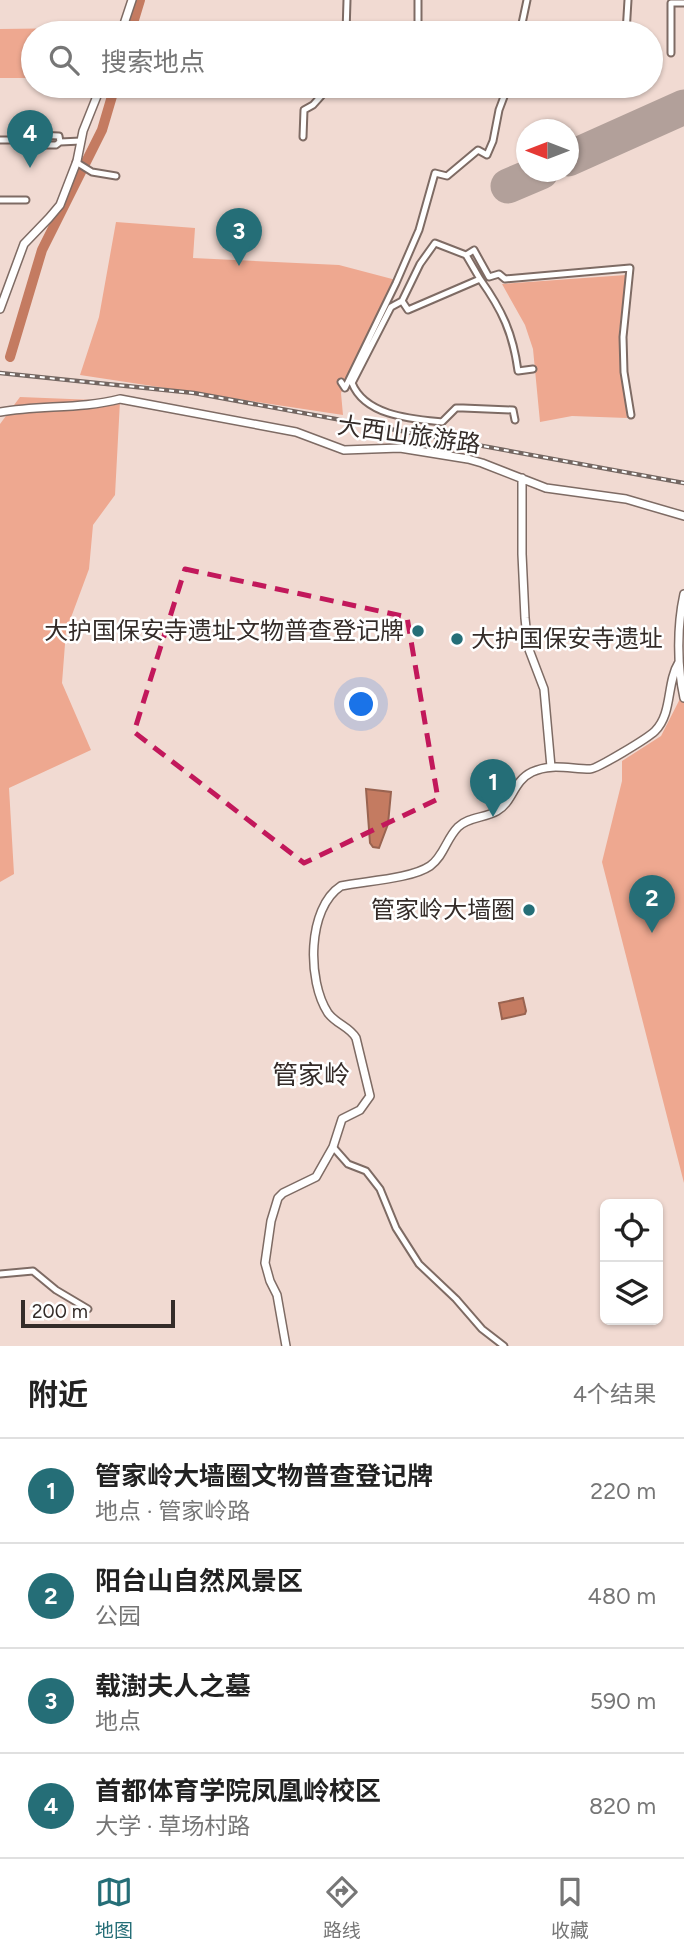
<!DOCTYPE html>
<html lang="zh">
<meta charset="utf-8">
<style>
body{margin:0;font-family:Figtree,"Noto Sans SC",sans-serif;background:#f2f2f2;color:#222}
.controls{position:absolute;right:21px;bottom:21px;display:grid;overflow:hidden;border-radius:10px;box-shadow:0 2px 5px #0004}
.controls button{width:63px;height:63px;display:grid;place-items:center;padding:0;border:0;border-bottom:2px solid #e0e0e0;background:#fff;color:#222;font:35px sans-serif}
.compass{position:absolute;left:516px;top:119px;width:63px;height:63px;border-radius:50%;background:#fff;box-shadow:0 2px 5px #0004;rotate:270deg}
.scale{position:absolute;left:21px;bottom:18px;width:154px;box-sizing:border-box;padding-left:7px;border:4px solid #342c29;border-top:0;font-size:19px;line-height:24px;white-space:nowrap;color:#342c29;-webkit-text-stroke:5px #fff;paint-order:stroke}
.you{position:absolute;left:362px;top:705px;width:24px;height:24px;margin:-18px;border:5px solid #fff;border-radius:50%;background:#1a73e8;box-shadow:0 0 0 10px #1a73e833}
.badge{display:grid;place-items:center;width:46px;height:46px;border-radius:50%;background:#256e77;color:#fff;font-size:23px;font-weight:700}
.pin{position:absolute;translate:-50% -58px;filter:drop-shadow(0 2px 4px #0008)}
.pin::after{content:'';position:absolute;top:37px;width:24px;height:21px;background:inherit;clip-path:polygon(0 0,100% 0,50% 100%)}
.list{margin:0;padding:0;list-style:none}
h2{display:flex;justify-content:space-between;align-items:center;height:91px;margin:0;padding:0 28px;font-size:30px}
h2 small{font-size:23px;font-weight:400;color:#767676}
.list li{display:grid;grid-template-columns:46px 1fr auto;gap:21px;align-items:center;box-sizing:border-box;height:105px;padding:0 28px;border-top:2px solid #e0e0e0}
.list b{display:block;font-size:26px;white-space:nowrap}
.list p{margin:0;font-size:23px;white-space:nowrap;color:#767676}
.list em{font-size:23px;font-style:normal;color:#767676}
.icon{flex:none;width:38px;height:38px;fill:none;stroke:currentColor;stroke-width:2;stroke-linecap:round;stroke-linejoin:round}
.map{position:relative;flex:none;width:684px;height:1346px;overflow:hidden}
.search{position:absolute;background:#fff;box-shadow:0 2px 5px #0004;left:21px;right:21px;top:21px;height:77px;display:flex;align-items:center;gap:18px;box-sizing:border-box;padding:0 24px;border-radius:38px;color:#767676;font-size:26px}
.sheet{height:511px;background:#fff}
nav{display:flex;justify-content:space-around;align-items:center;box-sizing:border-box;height:98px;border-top:2px solid #e0e0e0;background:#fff;font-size:19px;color:#767676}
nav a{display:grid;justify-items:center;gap:4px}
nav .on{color:#256e77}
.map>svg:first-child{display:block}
.green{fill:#eea890}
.water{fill:#c47b61;stroke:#996350;stroke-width:2}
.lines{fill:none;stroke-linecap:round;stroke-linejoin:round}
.river{stroke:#c47b61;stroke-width:10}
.runway{stroke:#b2a09a;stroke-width:35}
.minor-casing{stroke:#7e6b64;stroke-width:9}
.tertiary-casing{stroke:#7e6b64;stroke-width:10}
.minor{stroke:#fff;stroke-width:5}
.tertiary{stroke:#fff;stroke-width:7}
.rail-casing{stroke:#736661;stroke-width:4.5}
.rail{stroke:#fff;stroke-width:2;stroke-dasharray:5;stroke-linecap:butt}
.marked{fill:none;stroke:#c2185b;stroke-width:5;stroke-dasharray:14 9;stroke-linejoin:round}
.poi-dot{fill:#256e77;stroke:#fff;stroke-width:2.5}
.labels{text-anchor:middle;stroke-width:5;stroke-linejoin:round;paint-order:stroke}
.street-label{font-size:24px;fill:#342c29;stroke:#fff}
.poi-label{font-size:24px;fill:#342c29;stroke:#fff;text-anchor:end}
.neighbourhood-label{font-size:26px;fill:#342c29;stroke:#fff}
</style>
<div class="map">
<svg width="684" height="1346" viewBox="0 0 684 1346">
<rect width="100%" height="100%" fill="#f1dad2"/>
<path class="green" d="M78,28V33H33V78H0V29Z
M116,222L195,228L193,258L339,265L396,280L341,393L343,415L80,375L99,317Z
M626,275L619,334L627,418L572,416L540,422L533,349L525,325L502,284Z
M20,397L120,401L115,495L93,525L89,569L66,631L62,683L91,750L9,788L14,874L0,882V424Z
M684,691V1183L602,862L622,781V761L661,736Z"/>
<path class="water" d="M366,789L391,792L388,824L379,848L373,847L370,843Z
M523,998L526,1011L525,1014L502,1019L499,1003Z"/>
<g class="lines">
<path class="river" d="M130,33L140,0
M10,357L42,250L102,130L115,86"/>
<path class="runway" d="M568,159L684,107
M508,186L541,172"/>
<g class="minor-casing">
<path id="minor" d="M346,33L347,0
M418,33V0
M520,33L527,0
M626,33L628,0
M671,53V3H684
M507,90L618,89L623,86
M303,137L304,110L313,105L330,86
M0,140H30
M60,142L56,145H30V140L36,135L59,136L60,142L81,141
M76,162L92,172L116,176
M0,200H26
M466,255L480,279L408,310L402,301L420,264L435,243L466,255L474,250L489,277L499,274L505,279L630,268L623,337L624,372L631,415
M480,279C502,310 513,333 518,371L533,369
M402,301L391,307L352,383C365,416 412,419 442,422L456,408H463L513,410L515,420
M341,382L345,388L396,283L419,230L435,173L447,176L478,150L487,155L493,141L499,110L508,86
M333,1147L348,1164L366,1171L380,1189L396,1228L419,1264L456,1299L482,1329L504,1346
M0,1274L33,1271L56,1290L88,1309"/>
</g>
<g class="tertiary-casing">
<path id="tertiary" d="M121,33L132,0
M0,309L24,244L49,218L60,205L77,161L83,131L101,86
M0,412C40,405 81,409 120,399L296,432L344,450L400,448L468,459L482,463L546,488L626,499L684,516
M522,478V554L525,618L528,647L544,689L551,767
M684,594C677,626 677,666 684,698
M286,1346L277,1295L270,1281L265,1263L271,1221L278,1198L283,1193L316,1177L333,1147L342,1119L360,1110L370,1096L356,1038C350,1027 336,1024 328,1013C307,981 307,908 341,886C364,881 411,879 430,866C444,856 446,839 458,827C468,817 485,818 497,811C513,802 513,781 532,772C551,763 570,769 590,769C597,769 648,738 655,731C673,713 666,683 679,662"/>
</g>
<use href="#minor" class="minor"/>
<use href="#tertiary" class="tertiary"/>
<g class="rail-casing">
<path id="rail" d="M0,373L194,393L684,483"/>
</g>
<use href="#rail" class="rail"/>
</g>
<path class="marked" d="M185,569L407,617L438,799L304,863L134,732Z"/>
<g class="poi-dot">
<circle cx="418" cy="631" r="7"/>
<circle cx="457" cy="639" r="7"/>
<circle cx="529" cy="910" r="7"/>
</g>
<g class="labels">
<g class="street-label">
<text transform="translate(409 435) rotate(8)" y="8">大西山旅游路</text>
</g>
<g class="poi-label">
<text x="404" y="639">大护国保安寺遗址文物普查登记牌</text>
<text x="471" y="647" text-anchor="start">大护国保安寺遗址</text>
<text x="515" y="918">管家岭大墙圈</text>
</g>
<g class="neighbourhood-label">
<text x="311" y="1084">管家岭</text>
</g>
</g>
</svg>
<div class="controls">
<button><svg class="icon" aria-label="locate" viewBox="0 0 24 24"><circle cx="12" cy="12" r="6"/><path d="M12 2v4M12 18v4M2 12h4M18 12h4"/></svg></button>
<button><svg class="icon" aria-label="layers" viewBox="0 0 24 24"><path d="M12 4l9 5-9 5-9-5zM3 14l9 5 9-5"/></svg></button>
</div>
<svg class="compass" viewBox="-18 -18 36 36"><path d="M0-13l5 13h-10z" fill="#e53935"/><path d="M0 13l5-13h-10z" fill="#767676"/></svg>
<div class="scale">200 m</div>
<div class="you"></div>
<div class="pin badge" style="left:493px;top:817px">1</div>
<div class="pin badge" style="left:652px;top:933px">2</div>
<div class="pin badge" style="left:239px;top:266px">3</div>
<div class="pin badge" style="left:30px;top:168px">4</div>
<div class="search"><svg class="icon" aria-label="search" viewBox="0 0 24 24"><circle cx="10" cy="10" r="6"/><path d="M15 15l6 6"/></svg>搜索地点</div>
</div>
<section class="sheet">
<h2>附近<small>4个结果</small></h2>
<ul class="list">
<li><span class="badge">1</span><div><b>管家岭大墙圈文物普查登记牌</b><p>地点 · 管家岭路</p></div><em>220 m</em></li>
<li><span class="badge">2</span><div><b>阳台山自然风景区</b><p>公园</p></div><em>480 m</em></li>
<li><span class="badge">3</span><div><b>载澍夫人之墓</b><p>地点</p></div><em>590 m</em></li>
<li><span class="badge">4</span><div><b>首都体育学院凤凰岭校区</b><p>大学 · 草场村路</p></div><em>820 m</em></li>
</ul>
</section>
<nav>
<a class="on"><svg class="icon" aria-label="map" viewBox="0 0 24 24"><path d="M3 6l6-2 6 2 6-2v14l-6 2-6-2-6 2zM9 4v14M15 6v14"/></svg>地图</a>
<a><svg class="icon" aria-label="directions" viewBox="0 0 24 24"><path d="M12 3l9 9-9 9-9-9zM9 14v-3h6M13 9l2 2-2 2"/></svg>路线</a>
<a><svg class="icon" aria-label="saved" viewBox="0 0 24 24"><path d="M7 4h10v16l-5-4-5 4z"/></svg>收藏</a>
</nav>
